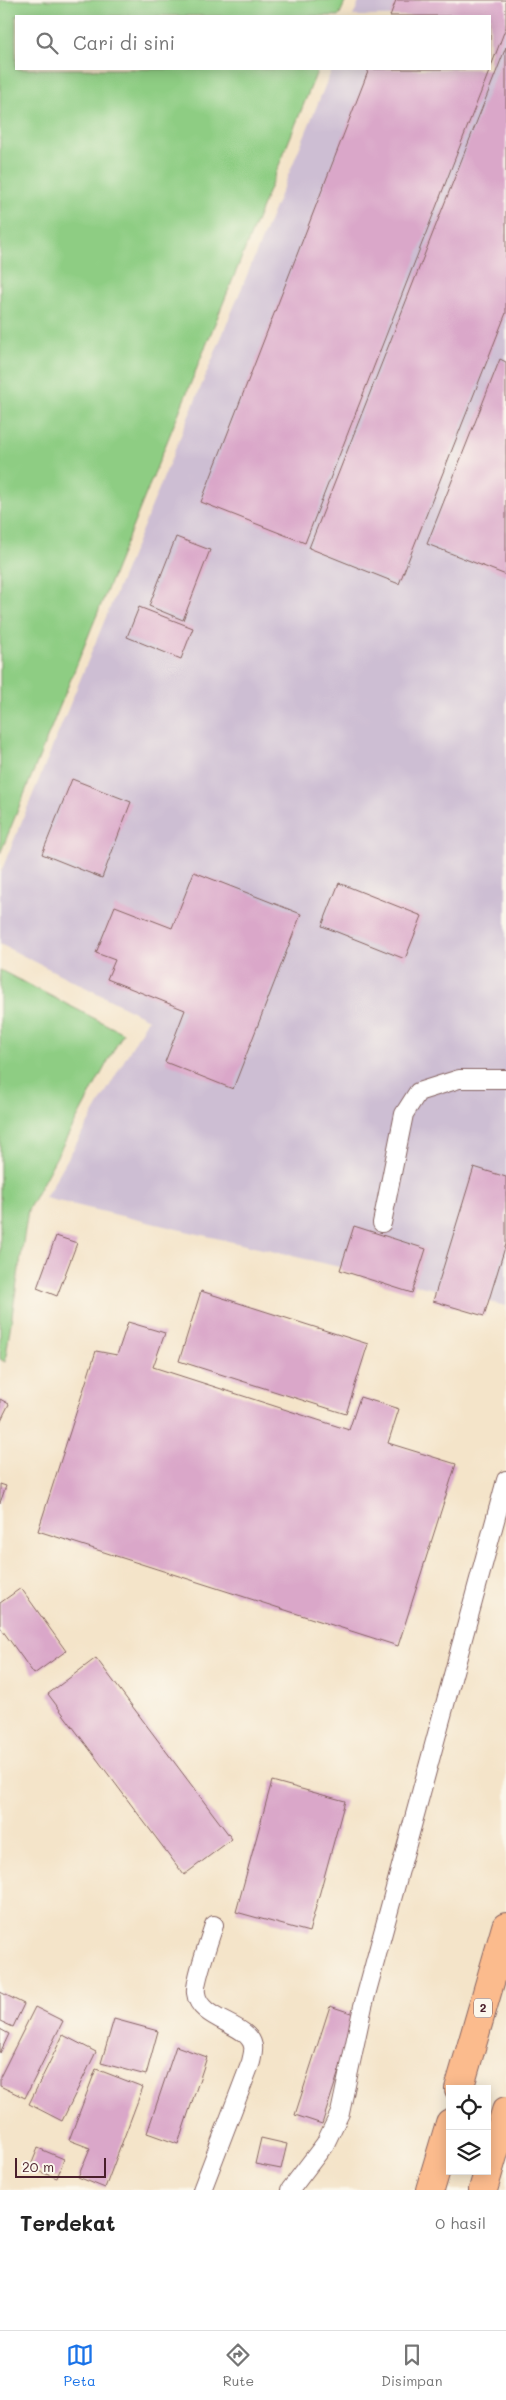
<!DOCTYPE html>
<html lang="id">
<style>
body{margin:0;font-family:Mali,sans-serif;background:#f2f2f2;color:#222}
.controls{position:absolute;right:15px;bottom:15px;display:grid;overflow:hidden;border-radius:0px;box-shadow:0 2px 12px #0003}
.controls button{width:45px;height:45px;display:grid;place-items:center;padding:0;border:0;border-bottom:1px solid #e0e0e0;background:#fff;color:#222;font:25px sans-serif}
.scale{position:absolute;left:15px;bottom:12px;width:91px;box-sizing:border-box;padding-left:5px;border:2px solid #4a1f2b;border-top:0;font-size:14px;line-height:18px;white-space:nowrap;color:#4a1f2b;-webkit-text-stroke:4px #fbf7ec;paint-order:stroke}
.list{margin:0;padding:0;list-style:none}
h2{display:flex;justify-content:space-between;align-items:center;height:65px;margin:0;padding:0 20px;font-size:21px}
h2 small{font-size:16px;font-weight:400;color:#767676}
.icon{flex:none;width:28px;height:28px;fill:none;stroke:currentColor;stroke-width:2;stroke-linecap:round;stroke-linejoin:round}
.map{position:relative;flex:none;width:506px;height:2190px;overflow:hidden}
.search{position:absolute;background:#fff;box-shadow:0 2px 12px #0003;left:15px;right:15px;top:15px;height:55px;display:flex;align-items:center;gap:12px;box-sizing:border-box;padding:0 18px;border-radius:0px;color:#767676;font-size:19px}
.sheet{height:140px;background:#fff}
nav{display:flex;justify-content:space-around;align-items:center;box-sizing:border-box;height:70px;border-top:1px solid #e0e0e0;background:#fff;font-size:14px;color:#767676}
nav a{display:grid;justify-items:center;gap:2px}
nav .on{color:#1a73e8}
.map>svg:first-child{display:block}
.industrial{fill:#cdbed3}
.green{fill:#8ecd83;stroke:#6c7657}
.building{fill:#daa7c9}
.lines{fill:none;stroke-linecap:round;stroke-linejoin:round}
.lane-casing{stroke:#866462;stroke-width:20}
.highway-casing{stroke:#866462;stroke-width:30}
.lane{stroke:#fff;stroke-width:18}
.highway{stroke:#fbbb8d;stroke-width:28}
.labels{text-anchor:middle;stroke-width:4;stroke-linejoin:round;paint-order:stroke}
.shield{fill:#fbf7ec;stroke:#7f6065;stroke-width:1}
.shield-label{font-size:12px;font-weight:bold;fill:#4a1f2b}
</style>
<div class="map">
<svg width="506" height="2190" viewBox="0 0 506 2190">
<rect width="100%" height="100%" fill="#fbf7ec"/>
<filter id="ink" filterUnits="userSpaceOnUse"><feTurbulence type="fractalNoise" baseFrequency=".02" numOctaves="2"/><feDisplacementMap in="SourceGraphic" scale="10" xChannelSelector="R" yChannelSelector="G"/><feConvolveMatrix kernelMatrix="1 2 1 2 8 2 1 2 1" color-interpolation-filters="sRGB"/></filter>
<filter id="wash" filterUnits="userSpaceOnUse"><feTurbulence type="fractalNoise" baseFrequency=".0096" numOctaves="4" result="noise"/><feDisplacementMap in="SourceGraphic" scale="20" xChannelSelector="R" yChannelSelector="G"/><feGaussianBlur stdDeviation="1.12" result="paint"/><feColorMatrix in="noise" values="0 0 0 0 0 0 0 0 0 0 0 0 0 0 0 0 0 1.4 0 .05"/><feComposite in="paint" operator="in"/></filter>
<g filter="url(#wash)">
<rect width="100%" height="100%" fill="#f4e4c9"/>
<path class="industrial" d="M360,0H506V1306L45,1198L148,1019L0,944V874L332,69H490V16H353Z"/>
<path class="green" d="M0,0H346L339,16H16V69H318L0,854Z
M0,970L123,1033L28,1210L5,1362L0,1359Z"/>
<g id="blocks">
<path class="building" d="M396,0H506V27L490,69V16H390Z
M506,47V313L399,584L309,548Z
M369,69H490L305,543L201,502Z
M500,359L506,362V575L427,544Z
M176,537L210,550L183,620L149,606Z
M139,607L193,628L181,659L127,637Z
M72,779L131,802L102,878L42,854Z
M194,872L301,914L233,1089L165,1062L185,1010L107,979L115,960L96,953L115,906L172,928Z
M339,883L422,916L405,959L322,926Z
M474,1167L506,1177V1244L484,1316L433,1301Z
M354,1226L426,1249L412,1293L340,1270Z
M56,1236L77,1243L57,1296L37,1288Z
M201,1291L368,1344L346,1414L179,1361Z
M128,1322L165,1333L153,1367L349,1430L360,1397L399,1409L388,1443L456,1464L398,1646L38,1531L96,1351L117,1355Z
M0,1399L9,1404L0,1422Z
M0,1484L6,1486L0,1503Z
M21,1588L66,1651L34,1674L0,1627V1603Z
M96,1658L232,1839L184,1875L48,1694Z
M272,1781L345,1801L309,1932L236,1912Z
M0,1992L24,2004L13,2027L0,2021Z
M330,2006L357,2015L322,2124L295,2115Z
M35,2007L63,2021L25,2098L0,2086V2077Z
M114,2019L158,2031L146,2075L101,2063Z
M0,2029L9,2034L0,2053Z
M63,2035L96,2052L62,2121L29,2104Z
M176,2046L207,2057L178,2144L147,2133Z
M96,2069L143,2087L105,2188L78,2177L90,2148L69,2140Z
M261,2138L287,2144L281,2169L255,2164Z
M38,2148L64,2159L57,2178L30,2168Z"/>
</g>
</g>
<g filter="url(#ink)">
<use href="#blocks" fill-opacity="0" stroke="#866462" stroke-width="1"/>
<g class="lines">
<g class="lane-casing">
<path id="lane" d="M382,1223L404,1114L418,1092L459,1079H506
M202,2190L251,2062C252,2057 254,2051 253,2046C249,2023 199,2021 196,1993C194,1982 210,1938 214,1925
M290,2190L325,2144L340,2113L363,2006L506,1480"/>
</g>
<g class="highway-casing">
<path id="highway" d="M459,2089L506,1927
M430,2190L450,2123
M483,2190L506,2111"/>
</g>
<use href="#lane" class="lane"/>
<use href="#highway" class="highway"/>
</g>
</g>
<g class="labels">
<rect class="shield" x="474" y="1998.5" width="18" height="19" rx="4"/>
<g class="shield-label">
<text x="483" y="2012">2</text>
</g>
</g>
</svg>
<div class="controls">
<button><svg class="icon" aria-label="locate" viewBox="0 0 24 24"><circle cx="12" cy="12" r="6"/><path d="M12 2v4M12 18v4M2 12h4M18 12h4"/></svg></button>
<button><svg class="icon" aria-label="layers" viewBox="0 0 24 24"><path d="M12 4l9 5-9 5-9-5zM3 14l9 5 9-5"/></svg></button>
</div>
<div class="scale">20 m</div>
<div class="search"><svg class="icon" aria-label="search" viewBox="0 0 24 24"><circle cx="10" cy="10" r="6"/><path d="M15 15l6 6"/></svg>Cari di sini</div>
</div>
<section class="sheet">
<h2>Terdekat<small>0 hasil</small></h2>
<ul class="list">
</ul>
</section>
<nav>
<a class="on"><svg class="icon" aria-label="map" viewBox="0 0 24 24"><path d="M3 6l6-2 6 2 6-2v14l-6 2-6-2-6 2zM9 4v14M15 6v14"/></svg>Peta</a>
<a><svg class="icon" aria-label="directions" viewBox="0 0 24 24"><path d="M12 3l9 9-9 9-9-9zM9 14v-3h6M13 9l2 2-2 2"/></svg>Rute</a>
<a><svg class="icon" aria-label="saved" viewBox="0 0 24 24"><path d="M7 4h10v16l-5-4-5 4z"/></svg>Disimpan</a>
</nav>
